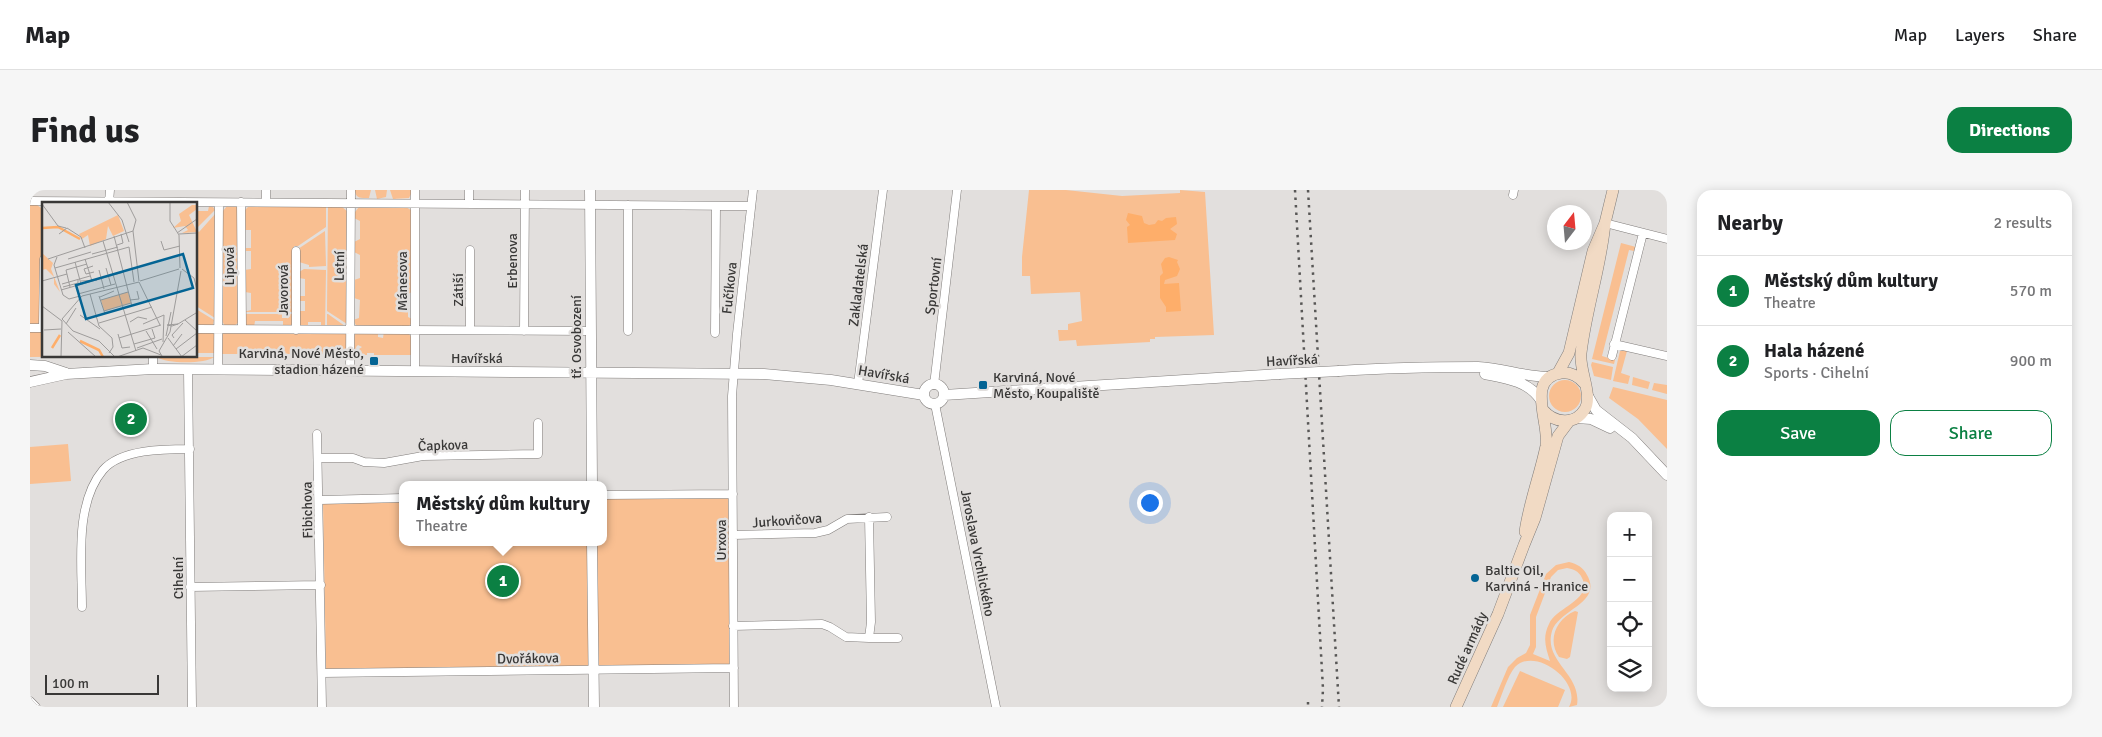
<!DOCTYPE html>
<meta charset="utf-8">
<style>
body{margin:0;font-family:Signika,sans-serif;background:#f6f6f6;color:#202124}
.controls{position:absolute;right:15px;bottom:15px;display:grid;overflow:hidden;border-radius:10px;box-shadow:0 2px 12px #0003}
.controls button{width:45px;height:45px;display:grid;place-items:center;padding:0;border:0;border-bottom:1px solid #e0e0e0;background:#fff;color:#202124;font:25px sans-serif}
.compass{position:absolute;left:1517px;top:15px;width:45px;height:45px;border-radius:50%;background:#fff;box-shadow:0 2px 12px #0003;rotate:16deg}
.scale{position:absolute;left:15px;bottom:12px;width:114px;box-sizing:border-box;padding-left:5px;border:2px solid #393837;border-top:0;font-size:14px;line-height:18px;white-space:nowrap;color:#393837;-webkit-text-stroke:4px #e2dfdd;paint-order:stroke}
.you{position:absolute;left:1119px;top:312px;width:18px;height:18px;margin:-12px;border:4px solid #fff;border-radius:50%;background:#1a73e8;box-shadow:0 0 0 8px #1a73e833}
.badge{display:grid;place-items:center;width:32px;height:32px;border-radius:50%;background:#0b8043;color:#fff;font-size:16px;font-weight:700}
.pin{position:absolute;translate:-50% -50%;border:2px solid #fff;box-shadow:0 1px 5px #0006}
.popup{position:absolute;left:369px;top:291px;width:208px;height:65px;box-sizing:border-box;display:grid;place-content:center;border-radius:10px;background:#fff;filter:drop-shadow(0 1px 4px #0005);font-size:16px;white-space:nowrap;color:#757577}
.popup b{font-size:19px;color:#202124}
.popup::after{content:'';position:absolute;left:50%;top:100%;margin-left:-10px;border:10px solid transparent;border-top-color:#fff}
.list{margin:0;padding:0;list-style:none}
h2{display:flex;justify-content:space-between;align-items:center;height:65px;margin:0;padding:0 20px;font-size:21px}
h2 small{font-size:16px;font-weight:400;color:#757577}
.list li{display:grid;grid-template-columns:32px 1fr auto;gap:15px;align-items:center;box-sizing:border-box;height:70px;padding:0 20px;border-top:1px solid #e0e0e0}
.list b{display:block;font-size:19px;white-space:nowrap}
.list p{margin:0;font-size:16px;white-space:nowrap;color:#757577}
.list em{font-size:16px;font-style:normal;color:#757577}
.actions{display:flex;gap:10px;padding:15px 20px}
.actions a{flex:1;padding:11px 0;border:1px solid #0b8043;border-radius:15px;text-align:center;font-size:18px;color:#0b8043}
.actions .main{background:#0b8043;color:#fff}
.icon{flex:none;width:28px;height:28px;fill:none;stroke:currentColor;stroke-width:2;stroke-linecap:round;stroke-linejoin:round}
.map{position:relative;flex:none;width:1637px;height:517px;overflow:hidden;border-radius:15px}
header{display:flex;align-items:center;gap:30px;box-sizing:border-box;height:70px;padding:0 25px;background:#fff;border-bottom:1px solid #e0e0e0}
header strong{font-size:24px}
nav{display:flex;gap:28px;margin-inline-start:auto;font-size:18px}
.intro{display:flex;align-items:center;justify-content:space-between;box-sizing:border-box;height:120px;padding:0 30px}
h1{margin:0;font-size:35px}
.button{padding:12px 22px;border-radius:15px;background:#0b8043;color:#fff;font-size:18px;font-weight:700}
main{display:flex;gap:30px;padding:0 30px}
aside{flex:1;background:#fff;border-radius:15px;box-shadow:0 2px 12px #0003}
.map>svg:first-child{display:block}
.green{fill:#f9bf91;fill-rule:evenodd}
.water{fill:#feae6a}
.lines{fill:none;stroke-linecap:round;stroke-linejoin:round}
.minor-casing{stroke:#807d7b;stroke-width:9}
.tertiary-casing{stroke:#807d7b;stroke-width:11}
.secondary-casing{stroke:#807d7b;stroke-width:12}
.minor{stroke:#fff;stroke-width:8}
.tertiary{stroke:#fff;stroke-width:10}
.secondary{stroke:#f1dac4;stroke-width:11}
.rail{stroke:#585756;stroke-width:2.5;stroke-dasharray:2.5 5;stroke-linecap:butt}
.tertiary-bridge-casing{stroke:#807d7b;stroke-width:11;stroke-linecap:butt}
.tertiary-bridge{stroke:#fff;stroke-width:10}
.poi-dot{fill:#046494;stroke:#e2dfdd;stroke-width:2}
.labels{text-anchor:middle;stroke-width:5;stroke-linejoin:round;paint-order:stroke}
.street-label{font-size:14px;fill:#393837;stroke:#e2dfdd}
.poi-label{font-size:14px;fill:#393837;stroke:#e2dfdd;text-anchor:start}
.inset-river{fill:none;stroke:#feae6a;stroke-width:2.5}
.inset-road{fill:none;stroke:#9e9c9b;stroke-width:1}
.view{fill:#046494;fill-opacity:0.15;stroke:#046494;stroke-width:2.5}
.inset-edge{fill:none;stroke:#393837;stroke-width:2.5}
</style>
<header>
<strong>Map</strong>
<nav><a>Map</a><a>Layers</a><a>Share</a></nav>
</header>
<div class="intro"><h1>Find us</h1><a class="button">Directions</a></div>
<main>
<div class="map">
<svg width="1637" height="517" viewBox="0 0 1637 517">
<rect width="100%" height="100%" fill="#e2dfdd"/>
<path class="green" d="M325,0H341L339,8C332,8 325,9 325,0Z
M345,0H357L356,7L347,9Z
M360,0H383L379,8L363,9Z
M999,0H1036L1092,6L1150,3V0L1175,2L1184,145L1125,147V149H1120V152L1047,156L1046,150L1029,151L1028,140H1038V134L1052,131L1050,102L1001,104L1000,86H992V67Z
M6,14L11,18L12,23V129L8,134L0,136V15Z
M198,15H204L208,18L209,132L204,136H195L192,131V22Z
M179,16L183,17L185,20L166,39L169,42L186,23L185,128L166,116V21H178Z
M219,16L296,17V37L268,56H264L263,122H213L221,120V103L215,102L214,80L221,79V61H215V58H221V40H214V21Z
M298,16H311L318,22L317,134L297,121Z
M374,16L381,20L382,102L378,104V127L382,129L381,134L377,138L327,137L323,130L329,128L330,110L324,108V90L330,88V65L324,62V52L330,49V31L324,28L325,22L329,17Z
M295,41L296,76L279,77V75L269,72L268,59Z
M1591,53L1606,57L1604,61L1599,60L1572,166L1585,170L1584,174L1562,169Z
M274,79L296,80L295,138H291V132H278V138L270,135L269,121H275V111H269V106H275V89L269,88V82Z
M166,119L184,130L183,135L166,137Z
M215,124H252V128H258V124H263V133L260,136L253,137V131H225L224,137L215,135Z
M297,124H298L315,136L297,138Z
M0,140H14V166H118L0,167Z
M166,141L182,142L184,144L186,163H166Z
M195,141L314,142L318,147V164H191V146Z
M354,141L379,144L382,148V165H344V163H337V165H329V159L332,157L328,155L326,157L328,165H323V148L325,144L348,142V147L353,148Z
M1590,161H1597L1591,183L1600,186L1598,194L1583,191Z
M127,167H184C176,174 136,174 127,167Z
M1562,172L1583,177L1581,190L1564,186L1561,175Z
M1603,187L1620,192L1618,199L1602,195Z
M1519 206a16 16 0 1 1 32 0a16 16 0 1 1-32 0Z
M1624,193L1637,195V204L1622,200Z
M1583,197L1637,210V259L1608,229L1579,208Z
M38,254L41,291L0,294V257Z
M699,308L701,475L296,479L293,313L373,312V352H573V309Z
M1539,372C1547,374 1553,377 1557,385C1573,413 1529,419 1522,441C1513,472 1552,484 1547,515L1539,517C1553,492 1505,456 1485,477C1477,487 1472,505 1467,517H1461L1478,477L1487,468L1496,463L1500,455V425L1516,384L1526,375ZM1537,378C1543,379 1549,381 1552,388C1563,410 1526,417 1519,434C1512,448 1516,458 1520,471L1503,464L1506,457V427L1521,387L1528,380Z
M1545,421L1548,422L1540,467L1537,469L1529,467C1517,450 1526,429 1545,421Z
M1490,481L1535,500L1528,517H1473Z"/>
<path class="water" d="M1098,23L1112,26L1114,33L1119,35L1125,34L1128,30L1132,31L1136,28L1146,27L1147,34L1140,39L1147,44L1145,50L1098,53L1097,37L1100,35L1096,30Z
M1139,67L1148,70L1147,72L1150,79L1147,86L1135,90L1134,94L1149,93L1151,121L1136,122V117L1130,108V86L1133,83L1131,74L1135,68Z"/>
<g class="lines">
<g class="minor-casing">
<path id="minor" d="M236,0V12
M385,0V181
M439,0V13
M1483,5L1484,0
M0,11L721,16
M79,12L80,0
M211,12L212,139
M1575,33L1637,49
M0,138H14
M13,138L14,69
M166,139L560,141
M266,140V61
M440,140V60
M494,141L495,0
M598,141V15
M685,143L686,16
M1584,154L1637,166
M1582,166L1613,43
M123,179V166
M158,180L162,517
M188,180L189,13
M320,181L321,0
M828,194L853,0
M904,195L927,0
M905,214L966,517
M287,244L292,517
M288,268H323L334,272L354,273L393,266L508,264V233
M573,305L703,304
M290,310L373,308
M703,345L785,343L798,340L817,329L857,327
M160,397L291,395
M52,417C52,376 44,314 73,280C91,259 134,259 160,259
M703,436L792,434L800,437L816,447L839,448L841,432L839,327
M839,448H868
M292,483L704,478
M0,511L6,517
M704,517L702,206L707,144L723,0"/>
</g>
<g class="tertiary-casing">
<path id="tertiary" d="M560,0L562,295
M0,175L15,176L36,183
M1309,181C1355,178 1401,177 1448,177C1472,178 1495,187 1520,187
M1455,184C1475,188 1498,191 1510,209
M0,192L36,184L123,179L734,184L801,190L894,205
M894 204a10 10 0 1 1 20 0a10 10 0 1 1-20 0Z
M914,205L1249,184
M1558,206L1566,220L1602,248L1637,285
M1546,228L1561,229L1580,238
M562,352L564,517"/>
</g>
<g class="secondary-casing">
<path id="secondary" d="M1528,183L1539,163L1563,61L1575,33L1583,0
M1513,220C1524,233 1545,236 1555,219C1563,205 1549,180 1551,163C1556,119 1571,77 1575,33
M1495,342C1499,313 1510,285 1516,256C1520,233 1495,188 1531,183C1541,182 1548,186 1554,193
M1426,517L1468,424L1494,355L1505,328L1528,246L1540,230"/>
</g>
<use href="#minor" class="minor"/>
<use href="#tertiary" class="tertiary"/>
<use href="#secondary" class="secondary"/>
<path class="rail" d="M1265,0L1293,499L1292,517
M1278,0L1309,517
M1278,512V517"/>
<g class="tertiary-bridge-casing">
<path id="tertiary-bridge" d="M1249,184L1309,181"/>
</g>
<use href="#tertiary-bridge" class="tertiary-bridge"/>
</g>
<g class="poi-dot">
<rect x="339" y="166" width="10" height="10" rx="2.5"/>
<rect x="948" y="190" width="10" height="10" rx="2.5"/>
<circle cx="1445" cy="388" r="5"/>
</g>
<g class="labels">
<g class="street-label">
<text transform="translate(482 71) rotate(-90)" y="5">Erbenova</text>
<text transform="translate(199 76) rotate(-90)" y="5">Lipová</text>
<text transform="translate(309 76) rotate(-89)" y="5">Letní</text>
<text transform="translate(372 91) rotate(-90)" y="5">Mánesova</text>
<text transform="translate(828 95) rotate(-83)" y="5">Zakladatelská</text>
<text transform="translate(903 96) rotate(-83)" y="5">Sportovní</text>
<text transform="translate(699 98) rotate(-84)" y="5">Fučíkova</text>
<text transform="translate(253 100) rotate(-90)" y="5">Javorová</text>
<text transform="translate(428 100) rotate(-90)" y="5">Zátiší</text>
<text transform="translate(546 147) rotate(-90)" y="5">tř. Osvobození</text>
<text x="447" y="173">Havířská</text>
<text transform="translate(1262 170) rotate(-3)" y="5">Havířská</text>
<text transform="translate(854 184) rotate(10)" y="5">Havířská</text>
<text transform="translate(413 255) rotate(-2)" y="5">Čapkova</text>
<text transform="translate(277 320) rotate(-91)" y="5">Fibichova</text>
<text transform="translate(757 330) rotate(-4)" y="5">Jurkovičova</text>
<text transform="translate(691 350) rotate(-90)" y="5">Urxova</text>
<text transform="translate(948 363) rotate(79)" y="5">Jaroslava Vrchlického</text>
<text transform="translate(148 388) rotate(-90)" y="5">Cihelní</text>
<text transform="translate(1437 458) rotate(-66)" y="5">Rudé armády</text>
<text transform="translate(498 468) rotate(-1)" y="5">Dvořákova</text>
</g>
<g class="poi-label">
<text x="334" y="168" text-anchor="end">Karviná, Nové Město,<tspan x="334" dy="16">stadion házené</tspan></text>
<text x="963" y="192">Karviná, Nové<tspan x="963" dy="16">Město, Koupaliště</tspan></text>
<text x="1455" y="385">Baltic Oil,<tspan x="1455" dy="16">Karviná - Hranice</tspan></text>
</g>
</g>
<g transform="translate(12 12)">
<rect width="155" height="155" fill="#e2dfdd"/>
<path d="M150,3H155V7L147,13L155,30L140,31L146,28L143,24L131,26L139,19L137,12ZM76,13L82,29L71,34L66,24L64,37L48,44L46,33L40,37L37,32ZM0,51L11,61L9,67L18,90L12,82V75L4,67L0,68ZM86,90L89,101L62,109L59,98Z" fill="#f9bf91"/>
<path class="inset-river" d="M0,26L16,25L38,37M38,139L57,148L61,155M10,146L18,133"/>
<path class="inset-road" d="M66,0L80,18L87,40M85,0L94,18L91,29L97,79M128,0V19L137,33L138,66M0,2L16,24L24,26M135,31L155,17M17,32L25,26L39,35L43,46M137,32L155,31M72,34L90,104M61,39L94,149M119,39L122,48L138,44M75,43L81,41L79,32M50,52L76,45M15,55L12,63L21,93L27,97L38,94M6,57L91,29M26,57L49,50M43,57L50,79M33,60L39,82M51,64L42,67L44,72L52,70M13,66L87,45L92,80M64,66L69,83M140,67L152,76L155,88M57,68L62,87M0,79L25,72M39,79L55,78M98,79L137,67M97,80L118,123M20,82L48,74M21,85L36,81V78M28,85L24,68L45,62M19,88L82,70M36,92L73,82M48,92L57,124L70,136L71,145L67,151M57,94L63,112M58,95L72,89M59,98L86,90M88,98L97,97L95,89M0,104L20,119L19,155M62,109L89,101M38,113L58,127M143,118L155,129M88,120L96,115L105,117M57,121L110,105M24,122L34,106M101,122L122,113M136,122L125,123L130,124L136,122L154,111M2,128L19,127M104,129L115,147M26,130L54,155M76,132L80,146L88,145M124,134L129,110M77,136L119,123M126,136L140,155M132,136L130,133L141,121M121,140L122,113M92,142L113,136L110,127M131,144L140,132M95,146L120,137M134,147L155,131M120,154L117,149L128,130L139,69M73,155L57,139L31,129L20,117L40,94L97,80M75,155L101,146L119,153M139,155L155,143"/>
<path class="view" d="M141,52L151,86L44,117L34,83Z"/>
<rect width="155" height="155" class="inset-edge"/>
</g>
</svg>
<div class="controls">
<button>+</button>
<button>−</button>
<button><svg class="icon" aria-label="locate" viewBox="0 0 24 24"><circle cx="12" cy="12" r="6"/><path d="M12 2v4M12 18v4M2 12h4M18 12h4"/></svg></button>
<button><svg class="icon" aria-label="layers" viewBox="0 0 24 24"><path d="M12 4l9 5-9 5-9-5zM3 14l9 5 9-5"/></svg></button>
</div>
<svg class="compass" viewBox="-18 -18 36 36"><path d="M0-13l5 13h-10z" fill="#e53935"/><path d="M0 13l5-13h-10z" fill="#757577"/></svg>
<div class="scale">100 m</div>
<div class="you"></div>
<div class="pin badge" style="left:473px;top:391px">1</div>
<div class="popup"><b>Městský dům kultury</b>Theatre</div>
<div class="pin badge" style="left:101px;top:229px">2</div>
</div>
<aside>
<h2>Nearby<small>2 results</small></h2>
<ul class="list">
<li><span class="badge">1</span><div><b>Městský dům kultury</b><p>Theatre</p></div><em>570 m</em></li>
<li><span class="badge">2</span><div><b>Hala házené</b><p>Sports · Cihelní</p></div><em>900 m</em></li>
</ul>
<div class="actions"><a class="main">Save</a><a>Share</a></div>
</aside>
</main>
